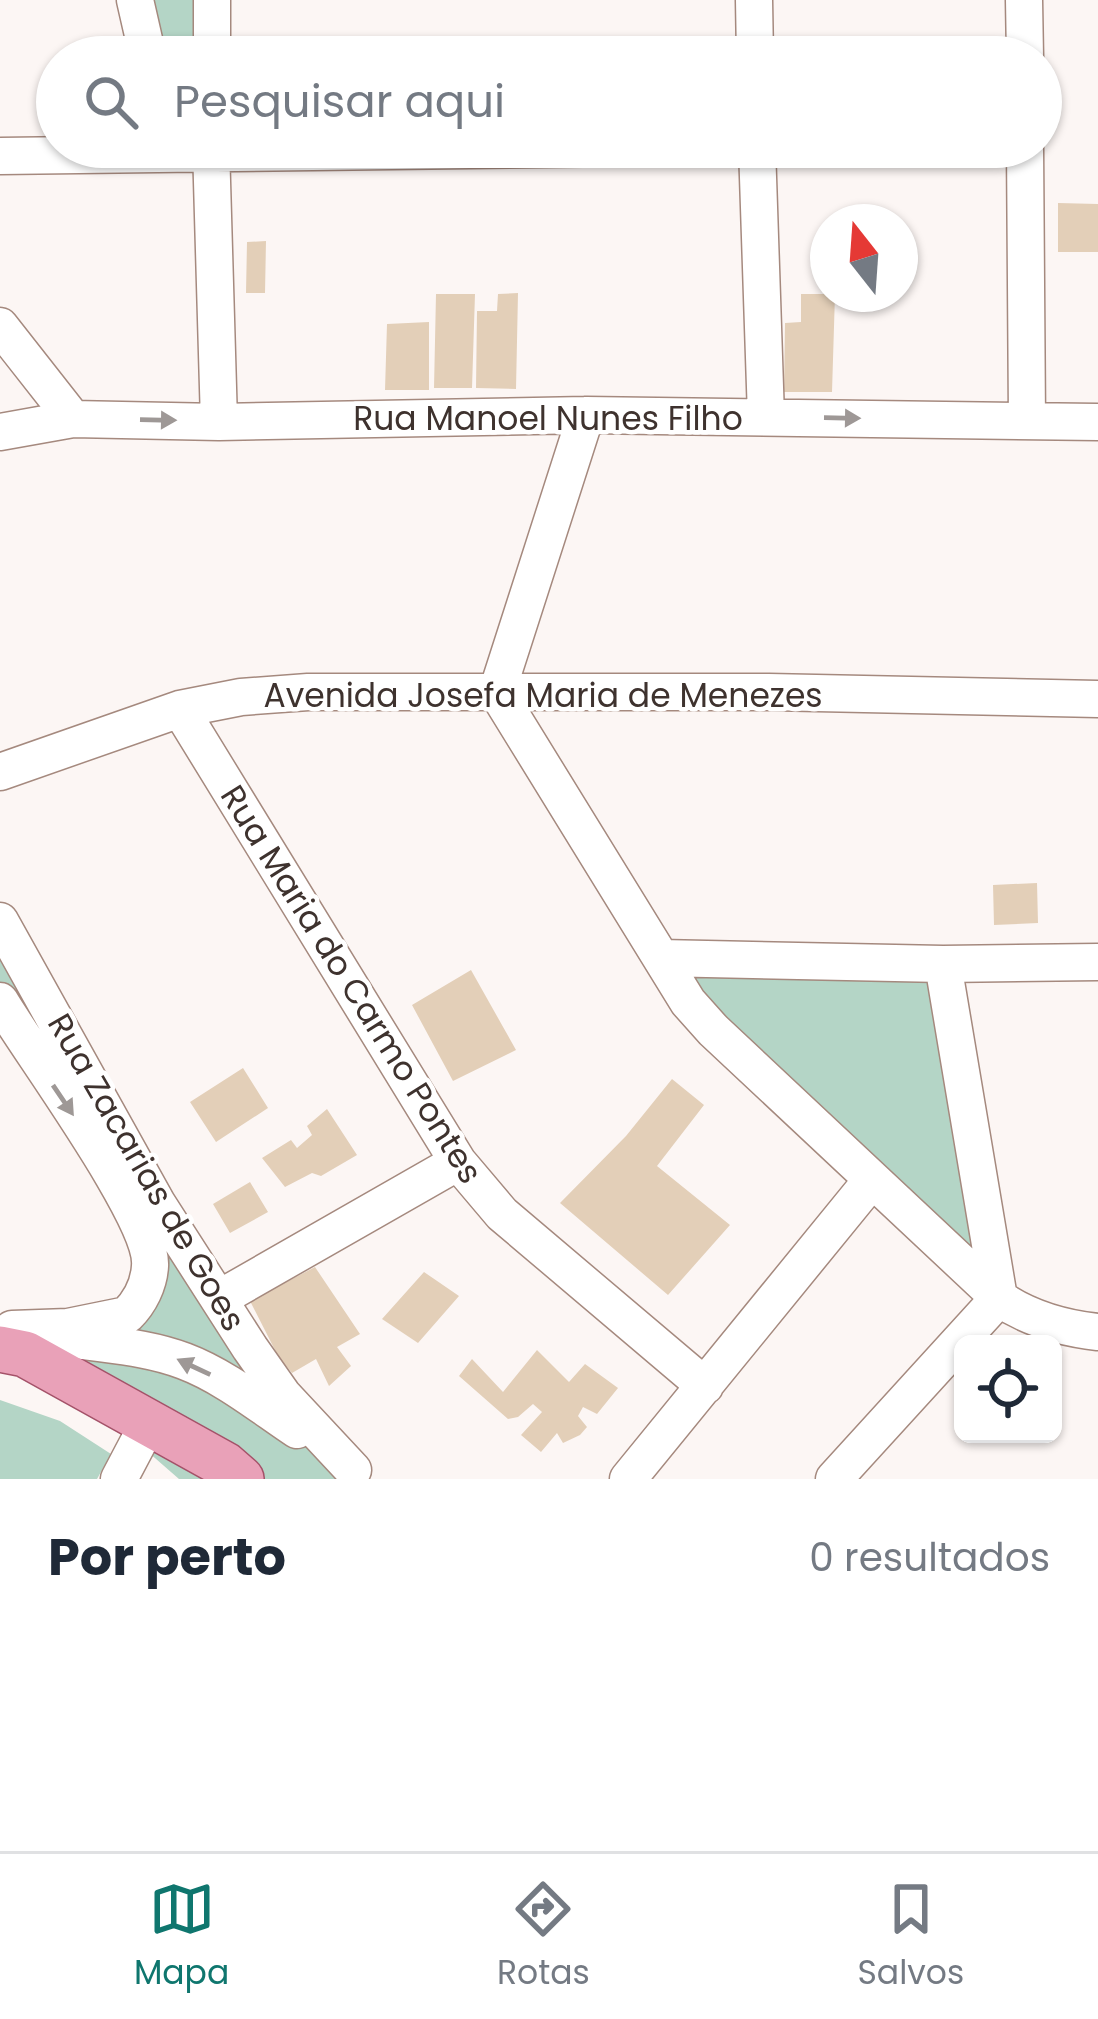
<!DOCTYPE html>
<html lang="pt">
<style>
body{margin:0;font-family:Poppins,sans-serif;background:#f6f6f7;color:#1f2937}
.controls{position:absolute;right:36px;bottom:36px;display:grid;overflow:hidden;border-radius:18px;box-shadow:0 3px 9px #0004}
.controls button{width:108px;height:108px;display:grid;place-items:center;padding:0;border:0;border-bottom:3px solid #e0e1e3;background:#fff;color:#1f2937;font:60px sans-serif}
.compass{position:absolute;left:810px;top:204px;width:108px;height:108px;border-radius:50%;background:#fff;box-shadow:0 3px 9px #0004;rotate:343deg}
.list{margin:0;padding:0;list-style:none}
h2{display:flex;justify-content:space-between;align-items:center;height:156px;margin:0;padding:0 48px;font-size:51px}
h2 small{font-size:39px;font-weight:400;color:#747a83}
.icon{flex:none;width:66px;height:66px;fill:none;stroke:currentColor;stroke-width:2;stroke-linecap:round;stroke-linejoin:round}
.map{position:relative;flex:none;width:1098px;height:1479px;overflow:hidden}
.search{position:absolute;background:#fff;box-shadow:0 3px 9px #0004;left:36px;right:36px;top:36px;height:132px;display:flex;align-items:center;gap:30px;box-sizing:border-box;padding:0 42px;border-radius:66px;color:#747a83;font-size:45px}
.sheet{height:372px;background:#fff}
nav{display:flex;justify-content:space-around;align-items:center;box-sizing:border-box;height:168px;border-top:3px solid #e0e1e3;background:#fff;font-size:33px;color:#747a83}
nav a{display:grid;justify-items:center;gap:6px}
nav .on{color:#0f766e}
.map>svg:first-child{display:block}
.green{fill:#b4d5c6}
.building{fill:#e3cfb8}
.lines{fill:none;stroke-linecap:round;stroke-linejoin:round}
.minor-casing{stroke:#a5897e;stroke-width:39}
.major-casing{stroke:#a45269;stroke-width:48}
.minor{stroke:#fff;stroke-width:36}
.major{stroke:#e9a1b8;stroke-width:45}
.oneway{fill:#9e9896}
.labels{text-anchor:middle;stroke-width:9;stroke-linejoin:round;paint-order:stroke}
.street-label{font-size:33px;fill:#3e322e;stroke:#fff}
</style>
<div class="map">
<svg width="1098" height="1479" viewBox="0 0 1098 1479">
<rect width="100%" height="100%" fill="#fcf6f4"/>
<path class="green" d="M152,0H196L197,57H164Z
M0,921L157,1203L365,1479H179L54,1370L128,1297L145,1248L0,1001Z
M677,968L935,974L990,1281L803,1106Z
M0,1400L60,1421L111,1454L97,1479H0Z"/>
<path class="building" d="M1058,203L1098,204V252H1058Z
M266,241L265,293H246L247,242Z
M518,293L516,389L476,388L477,311H497L498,294Z
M436,294H475L472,388H434Z
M801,294H835L832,392H784L785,323L801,322Z
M429,322V390H385L387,324Z
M1037,883L1038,923L994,925L993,885Z
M471,970L516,1050L453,1081L412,1005Z
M243,1068L268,1108L216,1142L190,1102Z
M672,1079L704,1105L657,1166L730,1225L668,1295L560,1203L626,1136Z
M327,1109L357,1155L321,1176L312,1173L285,1187L262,1158L291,1140L297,1148L312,1135L307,1126Z
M250,1182L268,1212L230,1233L213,1204Z
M315,1267L360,1334L337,1347L351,1366L329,1386L316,1359L292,1373L278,1356L250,1301Z
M424,1272L459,1296L418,1343L382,1319Z
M537,1350L569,1382L585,1364L618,1388L597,1414L583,1407L578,1416L587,1427L580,1435L563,1443L557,1433L541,1452L521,1435L542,1412L533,1404L518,1417L508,1419L459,1376L472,1359L503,1392Z"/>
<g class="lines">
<g class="minor-casing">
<path id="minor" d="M135,0L148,57
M754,0L755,57
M1024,0L1025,57
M212,57V0
M211,147L219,422
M757,147L766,417
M1025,147L1027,420
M0,156L695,147
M0,326L73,419
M586,415L497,692L688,1002L713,1030L999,1298C1029,1319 1062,1328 1098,1332
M0,432L73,419L219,422L586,415L1098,422
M180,709L458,1162L502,1214L705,1386
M0,772L180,709L241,697L308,692H769L1098,699
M0,921L157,1203L250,1348L283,1395L353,1470
M661,958L943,964L1098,962
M0,1001C30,1052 154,1218 150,1266C149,1284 140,1302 127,1315L68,1327L12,1329
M220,1298L458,1162
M63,1338C103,1345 145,1346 184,1361C224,1376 261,1406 297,1430
M119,1479L139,1441
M628,1479L871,1181
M834,1479L999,1298L943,964"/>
</g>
<g class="major-casing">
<path id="major" d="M0,1349L25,1354L225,1465L241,1479"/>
</g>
<use href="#minor" class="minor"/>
<use href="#major" class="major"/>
</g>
<defs><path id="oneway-solid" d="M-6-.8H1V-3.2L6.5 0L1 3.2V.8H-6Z" transform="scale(3)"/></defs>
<g class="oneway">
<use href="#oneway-solid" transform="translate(842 418) rotate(1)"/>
<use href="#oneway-solid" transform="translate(158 420) rotate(1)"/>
<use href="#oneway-solid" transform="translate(63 1100) rotate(56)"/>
<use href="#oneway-solid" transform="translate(194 1367) rotate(-155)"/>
</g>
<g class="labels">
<g class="street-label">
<text x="548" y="430">Rua Manoel Nunes Filho</text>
<text x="543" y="707">Avenida Josefa Maria de Menezes</text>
<text transform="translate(352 984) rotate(58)" y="12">Rua Maria do Carmo Pontes</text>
<text transform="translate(147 1172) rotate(60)" y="12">Rua Zacarias de Goes</text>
</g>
</g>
</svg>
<div class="controls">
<button><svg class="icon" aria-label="locate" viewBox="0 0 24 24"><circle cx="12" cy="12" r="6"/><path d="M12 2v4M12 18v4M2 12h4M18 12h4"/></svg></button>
</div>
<svg class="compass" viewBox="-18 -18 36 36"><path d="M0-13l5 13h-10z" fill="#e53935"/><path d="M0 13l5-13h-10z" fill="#747a83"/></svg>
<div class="search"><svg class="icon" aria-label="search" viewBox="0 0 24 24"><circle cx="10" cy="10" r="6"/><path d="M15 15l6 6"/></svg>Pesquisar aqui</div>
</div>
<section class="sheet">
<h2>Por perto<small>0 resultados</small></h2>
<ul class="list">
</ul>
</section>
<nav>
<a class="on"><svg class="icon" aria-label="map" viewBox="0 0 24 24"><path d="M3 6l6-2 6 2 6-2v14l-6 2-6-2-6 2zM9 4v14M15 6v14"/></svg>Mapa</a>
<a><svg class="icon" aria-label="directions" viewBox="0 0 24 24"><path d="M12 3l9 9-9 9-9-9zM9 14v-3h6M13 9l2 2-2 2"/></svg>Rotas</a>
<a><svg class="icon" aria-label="saved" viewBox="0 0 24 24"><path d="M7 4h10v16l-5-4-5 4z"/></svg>Salvos</a>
</nav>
